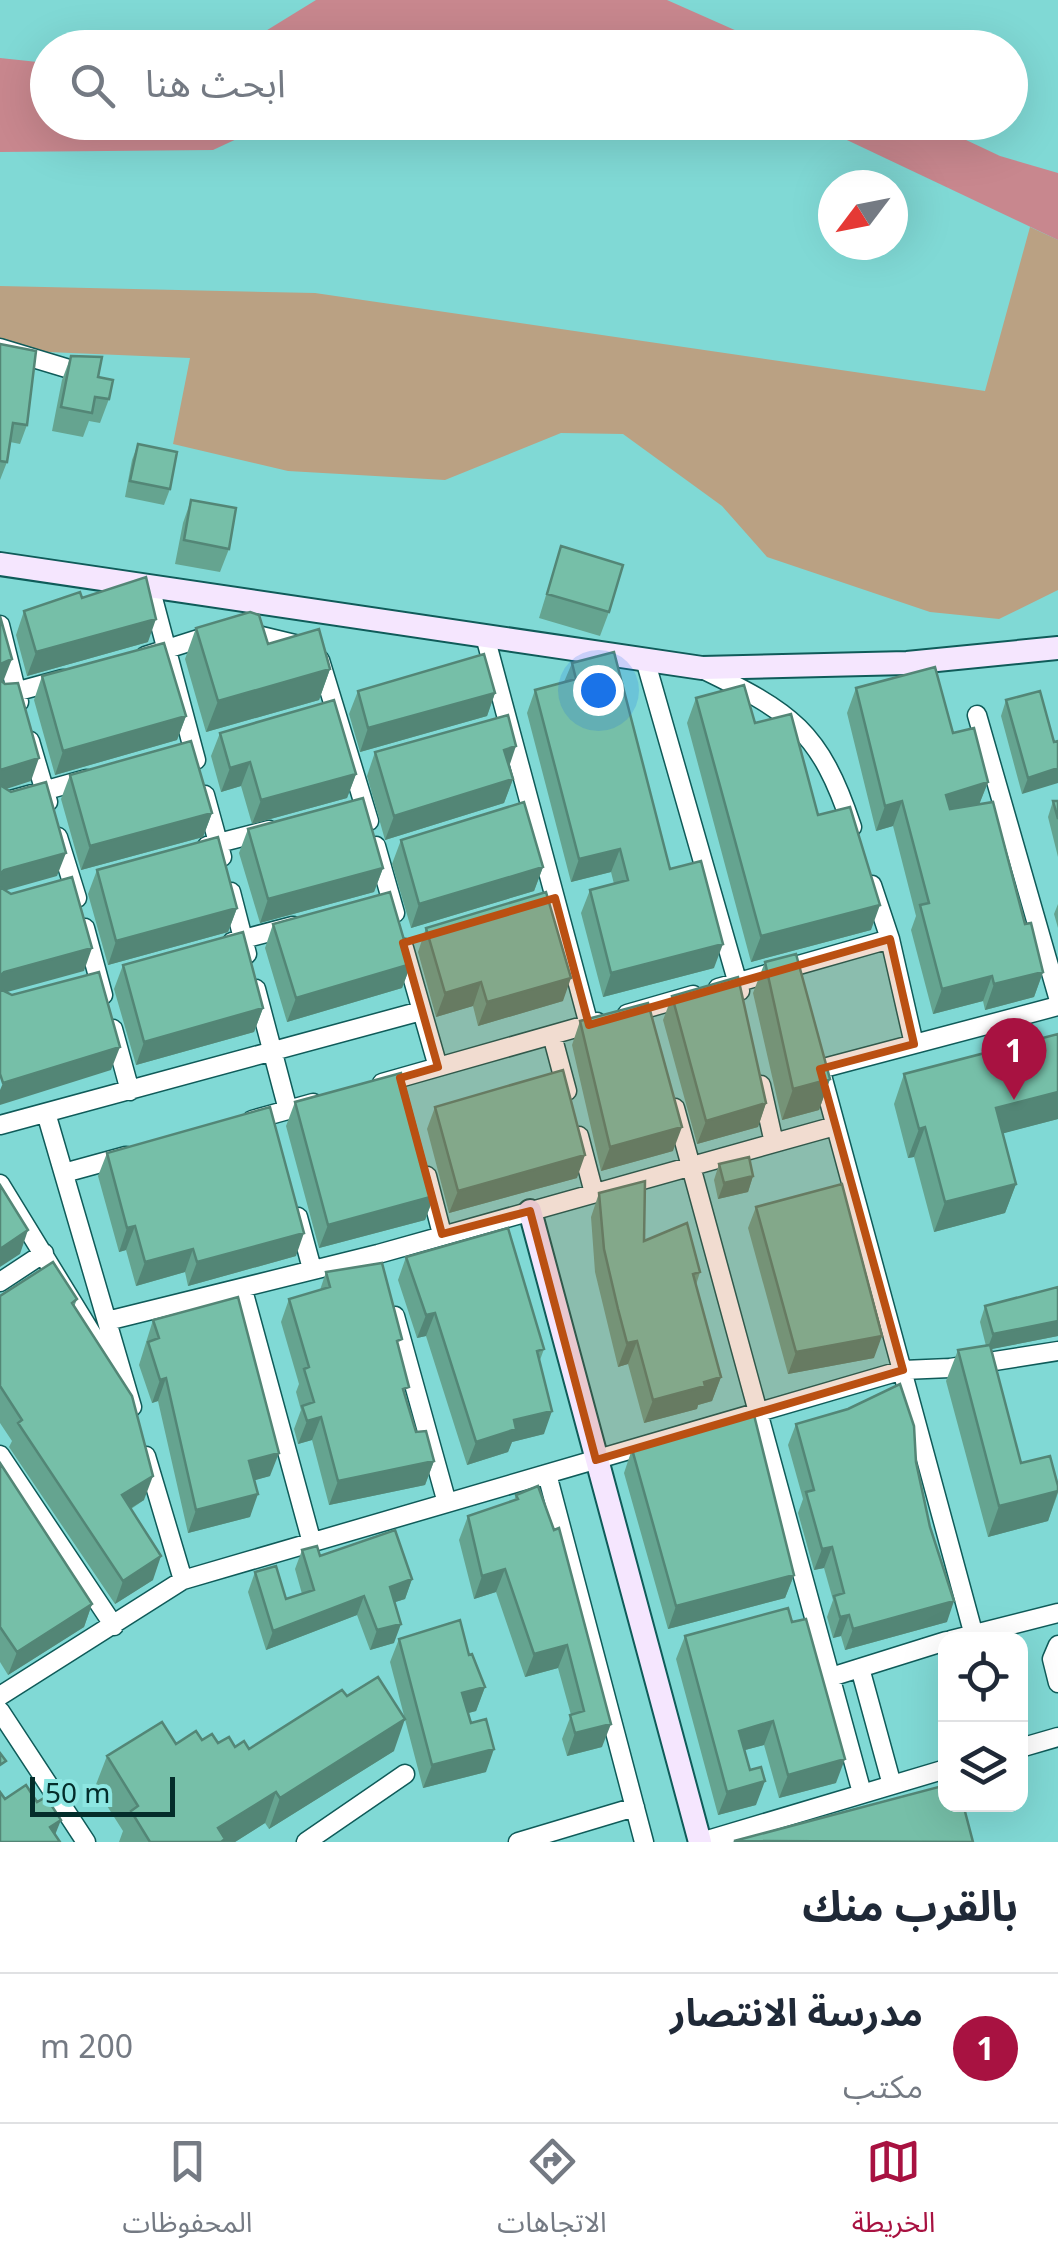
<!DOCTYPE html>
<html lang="ar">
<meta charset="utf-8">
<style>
body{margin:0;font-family:Georgia,"Noto Sans Arabic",serif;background:#f2f2f3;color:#1f2937;direction:rtl}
.controls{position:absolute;right:30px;bottom:30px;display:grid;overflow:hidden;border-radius:20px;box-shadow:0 10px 40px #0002}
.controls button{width:90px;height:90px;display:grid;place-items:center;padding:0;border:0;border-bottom:2px solid #e0e1e3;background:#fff;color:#1f2937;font:50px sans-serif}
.compass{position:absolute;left:818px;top:170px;width:90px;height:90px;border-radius:50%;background:#fff;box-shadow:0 10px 40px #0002;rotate:238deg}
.scale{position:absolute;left:30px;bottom:25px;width:145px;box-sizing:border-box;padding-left:10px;border:5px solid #042d2b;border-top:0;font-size:28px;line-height:35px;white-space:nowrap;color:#042d2b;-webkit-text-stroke:8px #8de6e2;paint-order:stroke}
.you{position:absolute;left:598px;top:690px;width:35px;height:35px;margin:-25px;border:8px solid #fff;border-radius:50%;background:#1a73e8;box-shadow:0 0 0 15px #1a73e833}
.badge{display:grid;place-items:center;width:65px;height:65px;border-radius:50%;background:#a81241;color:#fff;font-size:32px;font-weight:700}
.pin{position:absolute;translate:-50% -82px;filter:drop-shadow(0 2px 5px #0008)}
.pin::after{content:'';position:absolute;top:52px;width:35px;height:30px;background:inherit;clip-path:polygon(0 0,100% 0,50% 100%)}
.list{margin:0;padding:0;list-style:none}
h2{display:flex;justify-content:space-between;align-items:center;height:130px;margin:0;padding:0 40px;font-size:42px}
h2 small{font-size:32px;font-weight:400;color:#747a83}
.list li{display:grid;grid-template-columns:65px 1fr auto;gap:30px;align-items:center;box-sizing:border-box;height:150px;padding:0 40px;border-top:2px solid #e0e1e3}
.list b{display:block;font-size:38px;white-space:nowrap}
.list p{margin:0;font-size:32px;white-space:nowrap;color:#747a83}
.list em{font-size:32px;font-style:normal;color:#747a83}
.icon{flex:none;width:55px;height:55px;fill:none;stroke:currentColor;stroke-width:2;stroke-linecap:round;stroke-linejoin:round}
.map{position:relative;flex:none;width:1058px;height:1842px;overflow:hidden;direction:ltr}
.search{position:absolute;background:#fff;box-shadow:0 10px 40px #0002;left:30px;right:30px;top:30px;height:110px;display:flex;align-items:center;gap:25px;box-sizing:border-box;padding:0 35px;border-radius:55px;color:#747a83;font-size:38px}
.sheet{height:280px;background:#fff}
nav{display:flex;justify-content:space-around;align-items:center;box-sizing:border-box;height:140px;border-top:2px solid #e0e1e3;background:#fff;font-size:28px;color:#747a83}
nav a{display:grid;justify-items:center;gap:5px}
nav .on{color:#a81241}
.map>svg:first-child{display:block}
.green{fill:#baa183}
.water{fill:#c8878e}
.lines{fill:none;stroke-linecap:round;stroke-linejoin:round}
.street-casing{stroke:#0f5b59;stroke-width:21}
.secondary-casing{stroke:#0f5b59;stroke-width:26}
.street{stroke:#fff;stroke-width:18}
.secondary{stroke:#f5e6fe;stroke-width:22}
.wall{fill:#65a490}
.shaded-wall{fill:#538676}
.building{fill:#76bfa8;stroke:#538676;stroke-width:2.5}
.marked{fill:#ba5012;fill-opacity:0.2;stroke:#ba5012;stroke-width:8;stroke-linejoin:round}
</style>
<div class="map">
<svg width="1058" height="1842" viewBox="0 0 1058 1842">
<rect width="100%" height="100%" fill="#80d9d5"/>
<path class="green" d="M1030,227L1058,240V590L999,619L930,612L767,557L722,506L623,434L561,433L445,480L288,471L173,444L190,358L0,350V286L315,293L985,391Z"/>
<path class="water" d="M316,0H667L773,47H635L589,33L456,30L414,47H201L234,33L264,32Z
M0,58L47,63L48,122L271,123L213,150L0,152Z
M811,123H930L1000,156L1058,173V240Z"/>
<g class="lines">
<g class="street-casing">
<path id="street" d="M0,348L66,368
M150,587L196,760
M0,625L19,702
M245,632L303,646
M486,640L589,1025
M145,656L211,635
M320,660L369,821
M646,663L740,991
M702,669C791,712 820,730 852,827
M0,696L63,679
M977,715L1058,997
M30,741L48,802
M205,795L222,857
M0,803L86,779
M58,837L77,898
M207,846L269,830
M376,846L395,913
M872,885L890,939L914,1044
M231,892L247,954
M85,928L103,995
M232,942L293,926
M404,948L438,1067
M718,988L890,939
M256,989L288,1110
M627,1014L693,995
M113,1029L130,1091
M552,1035L567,1091
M820,1068L973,1632
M820,1069L1058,1006
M382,1083L597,1022
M761,1085L774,1143
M675,1108L862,1793
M46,1113L132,1407
M252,1120L313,1103
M0,1125L421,1011
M579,1136L594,1193
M64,1173L126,1156
M427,1176L442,1234
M0,1184L114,1370
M298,1217L312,1269
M0,1282L44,1253
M243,1290L312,1543
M395,1316L447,1503
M107,1321L378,1254L835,1126
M0,1455L114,1626
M146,1456L183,1580
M547,1474L644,1842
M951,1640L1058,1613
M1058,1645L1052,1659L1058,1683
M860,1668L892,1785
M831,1677L946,1641
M0,1696L183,1580L903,1370L950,1368L1058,1351
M0,1711L86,1842
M1020,1748L1058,1737
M306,1842L405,1774
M518,1842L635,1807
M701,1842L946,1769"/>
</g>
<g class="secondary-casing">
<path id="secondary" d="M0,564L702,668L907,663L1058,648
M530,1211L700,1842"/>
</g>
<use href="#street" class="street"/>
<use href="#secondary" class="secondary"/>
</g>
<path class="wall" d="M0,344L27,425L20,444L10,442L7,462L0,480Z
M71,356L98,377L109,399L100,423L89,421L83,437L52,431L62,380Z
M138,444L170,489L164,505L125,497L132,460Z
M191,500L229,549L220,572L175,564L183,523Z
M561,546L609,612L600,636L539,618Z
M82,598L148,642L27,676L16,635L24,611Z
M196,628L330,669L319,700L206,732L185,659Z
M572,663L670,869L714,968L603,997L581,913L590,890L614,884L611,872L571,882L527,713L535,690L564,682Z
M42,676L186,716L177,740L55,775L34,700Z
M856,688L953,733L988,782L979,805L1043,972L1034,997L985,1010L983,1001L933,1014L911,930L916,916L893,826L876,831L847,713Z
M358,691L495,693L487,716L360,752L349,714Z
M696,698L755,723L818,815L871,930L751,962L687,723Z
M1006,700L1054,742L1022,794L1001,716Z
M220,733L356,774L347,798L252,824L241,786L221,792L211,756Z
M375,752L509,766L513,779L504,803L385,840L367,776Z
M70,775L212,813L203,837L81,870L61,799Z
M1053,801H1058V857L1048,817Z
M248,829L383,868L374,892L260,923L239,853Z
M401,840L543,867L534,891L411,928L392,864Z
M97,870L237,908L228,932L108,965L88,894Z
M1058,904V928L1054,914Z
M273,924L411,964L402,988L287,1022L265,948Z
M426,928L563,1001L478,1026L473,1006L436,1017L418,952Z
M765,962L830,1079L819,1110L782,1120L753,993Z
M123,965L263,1008L254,1032L136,1065L114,989Z
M672,996L766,1103L758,1127L697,1144L663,1020Z
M580,1021L673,1151L601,1171L572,1045Z
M1058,1034V1119L1003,1133L1016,1184L1005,1213L934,1232L914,1157L908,1158L894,1104L904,1074Z
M295,1102L434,1196L425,1220L319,1248L286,1126Z
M435,1107L577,1178L449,1213L427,1129Z
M107,1153L296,1256L188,1286L185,1272L136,1286L126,1250L119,1252L98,1176Z
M719,1164L753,1176L748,1192L718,1199L714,1180Z
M599,1193L644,1241L700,1272L696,1285L721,1377L712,1401L698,1405L697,1409L644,1423L628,1364L618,1367L595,1272L591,1217Z
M756,1207L874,1358L788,1374L748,1228Z
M406,1257L544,1349L540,1360L544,1434L512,1442L508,1452L467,1465L426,1336L417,1338L398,1280Z
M326,1272L399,1348L405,1396L416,1432L434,1461L425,1485L329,1505L312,1440L298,1444L294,1429L301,1410L296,1392L299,1384L281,1322L289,1299L320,1290Z
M0,1296L77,1299L74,1307L144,1500L131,1509L153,1580L115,1604L9,1447L12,1441L0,1423Z
M985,1306L1058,1336L991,1349L1021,1463L1058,1486V1493L1048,1521L988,1537L946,1381L958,1350L986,1346L980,1322Z
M153,1320L270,1476L254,1480L250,1517L188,1533L158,1401L152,1403L139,1365Z
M796,1424L916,1462L947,1622L845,1650L841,1636L833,1638L827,1617L833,1600L824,1568L814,1570L798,1513L803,1499L788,1445Z
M632,1449L794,1575L785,1598L668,1629L624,1473Z
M0,1463L92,1604L84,1627L8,1675L0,1662Z
M516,1495L602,1747L567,1756L562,1739L571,1715L558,1668L525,1677L496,1592L474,1599L459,1540L468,1516L514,1500Z
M302,1550L320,1556L412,1579L405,1599L395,1602L394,1643L370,1650L357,1615L266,1650L248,1592L255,1572L286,1599L302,1594L295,1569Z
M685,1636L836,1783L779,1798L764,1745L745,1750L756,1805L718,1815L676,1659Z
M399,1639L469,1655L485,1687L476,1711L468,1713L486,1772L423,1788L390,1662Z
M347,1696L394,1751L269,1829L265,1823L235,1842H119L123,1831L95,1787L107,1756L202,1740L249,1749Z"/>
<path class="shaded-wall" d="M156,619L148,642L27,676L36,652Z
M12,659L3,682L0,684V664Z
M330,669L319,700L206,732L218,701Z
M495,693L487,716L360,752L368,728Z
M186,716L177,740L55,775L63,751Z
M516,746L508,770L504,750Z
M39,758L31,781L0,791V770Z
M250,762L241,786L221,792L230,768Z
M1058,768V783L1022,794L1028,778Z
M356,774L347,798L252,824L261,800Z
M513,779L504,803L385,840L394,816Z
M988,782L978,807L937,820L946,795Z
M902,801L893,826L876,831L885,806Z
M212,813L203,837L81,870L90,846Z
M620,849L611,872L571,882L579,859Z
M66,853L57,876L0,892V874L4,870Z
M543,867L534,891L411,928L419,904Z
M383,868L374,892L260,923L268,899Z
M880,905L871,930L751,962L761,936Z
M237,908L228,932L108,965L116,941Z
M723,944L714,968L603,997L611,973Z
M92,948L84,971L0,994V976L4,972Z
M411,964L402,988L287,1022L296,998Z
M1043,972L1034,997L985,1010L994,984Z
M992,976L983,1001L933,1014L942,989Z
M571,978L563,1001L478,1026L487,1002Z
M481,982L473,1006L436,1017L445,993Z
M263,1008L254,1032L136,1065L144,1042Z
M120,1047L111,1070L0,1105V1090L3,1083Z
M830,1079L819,1110L782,1120L793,1089Z
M1058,1092V1119L986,1138L996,1108Z
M766,1103L758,1127L697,1144L706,1121Z
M682,1127L673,1151L601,1171L610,1147Z
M925,1127L914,1157L908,1158L919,1129Z
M585,1155L577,1178L449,1213L458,1191Z
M753,1176L748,1192L718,1199L724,1183Z
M1016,1184L1005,1213L934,1232L945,1202Z
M434,1196L425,1220L319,1248L328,1225Z
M135,1226L126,1250L119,1252L127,1228Z
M28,1230L20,1254L0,1267V1249Z
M304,1233L296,1256L188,1286L197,1262Z
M193,1249L185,1272L136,1286L145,1262Z
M435,1313L426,1336L417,1338L426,1315Z
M1058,1321V1336L987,1350L993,1334Z
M882,1336L874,1358L788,1374L796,1352Z
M637,1341L628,1364L618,1367L627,1343Z
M721,1377L712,1401L698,1405L697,1409L644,1423L653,1400Z
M166,1378L158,1401L152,1403L160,1380Z
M552,1411L544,1434L512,1442L508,1452L467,1465L476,1442L514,1420Z
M321,1417L312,1440L298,1444L307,1421Z
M279,1453L270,1476L241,1484L249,1461Z
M434,1461L425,1485L329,1505L338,1481Z
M153,1476L144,1500L113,1519L122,1495Z
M1058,1491L1048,1521L988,1537L999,1506Z
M258,1494L250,1517L188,1533L196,1510Z
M832,1547L824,1568L814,1570L822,1549Z
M161,1556L153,1580L115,1604L123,1581Z
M505,1569L496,1592L474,1599L482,1576Z
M794,1575L785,1598L668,1629L676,1606Z
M412,1579L405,1599L383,1606L390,1587Z
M364,1596L357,1615L266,1650L273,1631Z
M954,1601L947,1622L845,1650L853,1629Z
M92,1604L84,1627L8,1675L17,1652Z
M849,1615L841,1636L833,1638L840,1617Z
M401,1624L394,1643L370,1650L377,1630Z
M567,1645L558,1668L525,1677L534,1654Z
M485,1687L476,1711L453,1717L462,1693Z
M405,1719L394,1751L269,1829L280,1798Z
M773,1721L764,1745L730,1754L739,1731Z
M611,1724L602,1747L567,1756L575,1733Z
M494,1749L486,1772L423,1788L432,1765Z
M845,1759L836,1783L779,1798L788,1775Z
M765,1781L756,1805L718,1815L727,1792Z
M276,1792L265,1823L235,1842H213L218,1828Z
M61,1820L53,1840L50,1827Z"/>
<path class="building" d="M0,344L36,351L27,425L13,423L7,462L0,461Z
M71,356L102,357L98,377L113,380L109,399L95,397L92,413L61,407Z
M138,444L177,452L170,489L130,481Z
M191,500L236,508L229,549L184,540Z
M561,546L623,565L609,612L547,594Z
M146,577L156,619L36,652L24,611L80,592L82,598Z
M250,612L259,615L268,644L319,629L330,669L218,701L196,628Z
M0,616L12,659L0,664Z
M164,643L186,716L63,751L42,676Z
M614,652L670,869L701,861L723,944L611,973L590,890L628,880L620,849L579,859L535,690L576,679L572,663Z
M484,654L495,693L368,728L358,691Z
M935,667L953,733L974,728L988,782L946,795L950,809L993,802L1025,924L1031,923L1043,972L994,984L992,976L942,989L920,905L929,903L902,801L885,806L856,688Z
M0,680L5,684L18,683L39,758L0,770V772Z
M744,685L755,723L791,714L818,815L850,807L880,905L761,936L696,698Z
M1040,691L1054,742L1058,741V768L1028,778L1006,700Z
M334,700L356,774L261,800L250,762L230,768L220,733Z
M508,715L516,746L504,750L513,779L394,816L375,752Z
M191,741L212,813L90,846L70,775Z
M46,782L66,853L4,870L0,874V785L11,792Z
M363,798L383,868L268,899L248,829Z
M1053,801H1058V819Z
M524,802L543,867L419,904L401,840Z
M218,837L237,908L116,941L97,870Z
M72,877L92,948L4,972L0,976V887L11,894Z
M390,892L411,964L296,998L273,924Z
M546,892L571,978L487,1002L481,982L445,993L426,928Z
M243,932L263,1008L144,1042L123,965Z
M796,954L830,1079L793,1089L765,962Z
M99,972L120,1047L3,1083L0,1074V989L12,995Z
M738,977L766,1103L706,1121L672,996Z
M648,1003L682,1127L610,1147L580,1021Z
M1058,1034V1092L996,1108L1016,1184L945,1202L925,1127L919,1129L904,1074Z
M563,1070L585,1155L458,1191L435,1107Z
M401,1073L434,1196L328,1225L295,1102Z
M270,1107L304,1233L197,1262L193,1249L145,1262L135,1226L127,1228L107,1153Z
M749,1157L753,1176L724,1183L719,1164Z
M645,1181L644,1241L687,1223L700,1272L693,1274L721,1377L704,1382L705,1386L653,1400L637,1341L627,1343L618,1309L604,1249L599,1193Z
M842,1184L882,1336L796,1352L756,1207Z
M0,1185L28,1230L0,1249Z
M508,1228L544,1349L537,1351L552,1411L514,1420L516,1429L476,1442L435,1313L426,1315L406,1257Z
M53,1262L77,1299L72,1303L132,1396L153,1476L122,1495L161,1556L123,1581L18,1423L22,1420L0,1386V1296Z
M382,1263L402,1339L397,1341L409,1387L403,1389L416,1432L426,1431L434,1461L338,1481L321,1417L307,1421L302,1406L314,1402L304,1369L309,1367L289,1299L330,1287L326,1272Z
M1058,1287V1321L993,1334L985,1306Z
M238,1297L279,1453L249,1461L258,1494L196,1510L166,1378L160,1380L148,1342L159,1338L153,1320Z
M990,1345L1021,1463L1050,1456L1058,1486V1491L999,1506L958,1350Z
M900,1384L914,1426L916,1462L930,1527L954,1601L853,1629L849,1615L840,1617L834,1596L844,1593L832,1547L822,1549L806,1492L814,1490L796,1424L848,1409Z
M754,1415L794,1575L676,1606L632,1449Z
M0,1463L92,1604L17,1652L0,1627Z
M538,1486L554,1530L559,1528L611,1724L575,1733L570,1715L584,1711L567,1645L534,1654L505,1569L482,1576L468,1516L518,1499L516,1495Z
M395,1530L412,1579L390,1587L401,1624L377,1630L364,1596L273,1631L255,1572L276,1566L286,1599L314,1590L302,1550L317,1546L320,1556Z
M788,1608L792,1622L806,1619L845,1759L788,1775L773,1721L739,1731L750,1770L761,1767L765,1781L727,1792L685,1636Z
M460,1620L469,1655L472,1654L485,1687L462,1693L471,1723L486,1719L494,1749L432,1765L399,1639Z
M378,1677L405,1719L280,1798L276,1792L218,1828L225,1839L221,1842H150L131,1811L138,1806L107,1756L162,1722L176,1744L196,1731L202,1740L212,1734L218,1743L229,1737L235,1747L244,1741L249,1749L342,1690L347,1696Z
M0,1753L6,1761L0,1765Z
M26,1785L37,1802L46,1797L61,1820L50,1827L60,1842H0V1792L5,1799Z
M946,1785V1804H963L973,1842L734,1841Z"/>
<path class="marked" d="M555,898L589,1025L890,939L914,1044L820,1069L903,1370L596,1460L530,1211L442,1234L400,1078L438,1067L403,943Z"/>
</svg>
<div class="controls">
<button><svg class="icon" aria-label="locate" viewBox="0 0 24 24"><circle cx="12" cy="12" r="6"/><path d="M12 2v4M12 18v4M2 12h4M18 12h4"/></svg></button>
<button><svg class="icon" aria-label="layers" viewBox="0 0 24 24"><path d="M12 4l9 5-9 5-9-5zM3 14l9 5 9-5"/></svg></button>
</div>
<svg class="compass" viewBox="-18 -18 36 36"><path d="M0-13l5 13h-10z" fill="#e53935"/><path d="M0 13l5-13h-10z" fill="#747a83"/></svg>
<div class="scale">50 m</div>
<div class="you"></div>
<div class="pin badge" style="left:1014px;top:1100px">1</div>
<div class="search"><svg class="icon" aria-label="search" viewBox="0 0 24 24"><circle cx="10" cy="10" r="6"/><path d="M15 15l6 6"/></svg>ابحث هنا</div>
</div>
<section class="sheet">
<h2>بالقرب منك<small></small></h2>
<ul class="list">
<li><span class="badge">1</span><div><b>مدرسة الانتصار</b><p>مكتب</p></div><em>200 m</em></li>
</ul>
</section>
<nav>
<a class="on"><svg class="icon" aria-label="map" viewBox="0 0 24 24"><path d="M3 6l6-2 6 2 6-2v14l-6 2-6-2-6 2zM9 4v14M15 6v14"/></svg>الخريطة</a>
<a><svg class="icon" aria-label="directions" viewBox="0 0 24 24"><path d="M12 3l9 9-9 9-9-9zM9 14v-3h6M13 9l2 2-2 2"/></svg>الاتجاهات</a>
<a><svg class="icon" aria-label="saved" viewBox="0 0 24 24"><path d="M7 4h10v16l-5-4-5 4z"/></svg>المحفوظات</a>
</nav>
